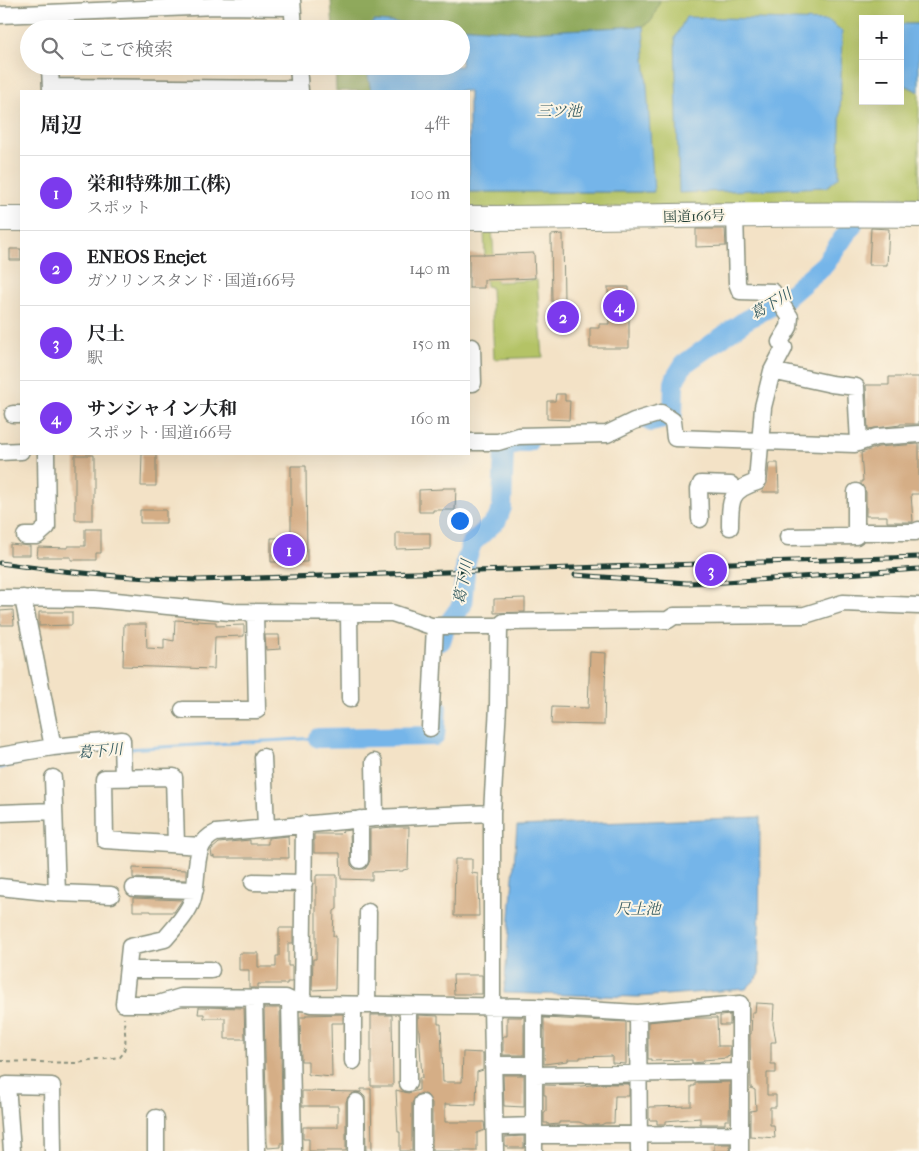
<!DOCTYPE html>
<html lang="ja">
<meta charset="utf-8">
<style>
body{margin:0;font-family:"IM FELL French Canon","Noto Serif JP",serif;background:#f6f6f6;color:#202124}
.controls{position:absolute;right:15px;top:15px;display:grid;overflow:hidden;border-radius:0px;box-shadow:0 5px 20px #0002}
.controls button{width:45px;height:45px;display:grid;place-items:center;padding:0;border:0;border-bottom:1px solid #e0e0e0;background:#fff;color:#202124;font:25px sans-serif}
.you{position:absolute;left:459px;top:520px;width:18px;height:18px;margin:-12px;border:4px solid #fff;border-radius:50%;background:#1a73e8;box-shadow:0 0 0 8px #1a73e833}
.badge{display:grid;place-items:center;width:32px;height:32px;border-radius:50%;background:#7c3aed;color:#fff;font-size:16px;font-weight:700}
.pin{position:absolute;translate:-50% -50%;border:2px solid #fff;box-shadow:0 1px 5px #0006}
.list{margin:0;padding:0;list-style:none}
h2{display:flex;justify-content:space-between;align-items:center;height:65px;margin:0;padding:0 20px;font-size:21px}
h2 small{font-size:16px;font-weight:400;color:#757577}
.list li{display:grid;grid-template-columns:32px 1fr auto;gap:15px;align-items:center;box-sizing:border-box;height:75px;padding:0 20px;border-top:1px solid #e0e0e0}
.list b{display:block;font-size:19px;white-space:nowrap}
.list p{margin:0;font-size:16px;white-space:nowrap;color:#757577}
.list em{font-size:16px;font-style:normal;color:#757577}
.icon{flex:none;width:28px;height:28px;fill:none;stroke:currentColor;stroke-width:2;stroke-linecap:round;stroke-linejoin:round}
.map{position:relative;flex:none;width:919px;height:1151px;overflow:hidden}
.search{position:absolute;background:#fff;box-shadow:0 5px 20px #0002;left:20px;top:20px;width:450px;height:55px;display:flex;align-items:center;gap:12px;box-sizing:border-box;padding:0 18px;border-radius:28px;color:#757577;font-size:19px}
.panel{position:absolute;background:#fff;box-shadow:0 5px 20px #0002;left:20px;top:90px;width:450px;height:365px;border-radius:0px}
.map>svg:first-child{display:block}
.green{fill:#b4c366;stroke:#6a804d}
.forest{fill:#8fa95b;stroke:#577348}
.water{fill:#74b5e9;stroke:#4a798e}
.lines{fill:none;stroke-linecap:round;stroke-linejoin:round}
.stream{stroke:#74b5e9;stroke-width:3}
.river{stroke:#74b5e9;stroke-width:20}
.building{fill:#d5ae86}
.minor-casing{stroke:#89907d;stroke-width:19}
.highway-casing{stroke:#89907d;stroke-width:26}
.path{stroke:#89907d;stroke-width:2;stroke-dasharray:4 4;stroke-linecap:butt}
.minor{stroke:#fff;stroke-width:16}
.highway{stroke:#fff;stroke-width:24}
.rail-casing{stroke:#1f3d34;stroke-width:5}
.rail{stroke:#fcf5e5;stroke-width:3;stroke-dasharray:9;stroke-linecap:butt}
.labels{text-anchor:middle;stroke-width:4;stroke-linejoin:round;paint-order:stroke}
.street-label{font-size:14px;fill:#1f3d34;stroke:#fcf5e5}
.water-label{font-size:15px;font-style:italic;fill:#345b61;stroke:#fcf5e5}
</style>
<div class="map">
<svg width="919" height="1151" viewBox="0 0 919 1151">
<rect width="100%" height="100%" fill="#fcf5e5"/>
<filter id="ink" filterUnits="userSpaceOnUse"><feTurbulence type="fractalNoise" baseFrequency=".02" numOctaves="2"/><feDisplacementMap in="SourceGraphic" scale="10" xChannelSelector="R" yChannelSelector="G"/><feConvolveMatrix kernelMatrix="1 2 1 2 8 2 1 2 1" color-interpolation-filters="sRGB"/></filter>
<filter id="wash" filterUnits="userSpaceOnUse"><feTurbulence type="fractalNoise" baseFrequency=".0096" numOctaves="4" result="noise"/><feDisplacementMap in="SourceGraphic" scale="20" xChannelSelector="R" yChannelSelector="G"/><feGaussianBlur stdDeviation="1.12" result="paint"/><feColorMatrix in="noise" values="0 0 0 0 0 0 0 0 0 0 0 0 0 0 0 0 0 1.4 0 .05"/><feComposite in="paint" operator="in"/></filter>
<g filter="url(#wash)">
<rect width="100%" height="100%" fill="#f3e2c6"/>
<path class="green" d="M660,0H919V24H900V19H863V101H900V85H905L919,92V198L860,197L855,206L469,208V192H653L643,26L652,20Z
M484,229H492L496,282L537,280L543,357L494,359L491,287L486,286Z"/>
<path class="forest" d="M331,0H660L652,20L643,26L528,32L375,21L367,29H333Z
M335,66H366L371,91H336Z"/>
<path class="water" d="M686,17L829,21L842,31L839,177L827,187L679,193L675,38Z
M374,21L527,32L643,26L654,192H469V91H371L366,66H461V29H367Z
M900,24H919V92L905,85H900Z
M760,817L759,976L746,989L638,997L504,993L517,826Z"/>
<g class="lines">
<path class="stream" d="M862,200L919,201
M126,749L318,738
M101,750L118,749
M0,768L42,757L70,753"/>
<path class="river" d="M651,422L663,419L673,413L674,383L676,377L684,364L746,320L786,298L825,264L853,224
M441,641L445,628L462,605L466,561L472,543L497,520L502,507L504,448L519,442H528
M318,738L435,736L437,708"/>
</g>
<g id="blocks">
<path class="building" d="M871,228L889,229L887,265H869Z
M696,229H725L726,246L696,247Z
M563,234L564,301L552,302L551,235Z
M10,249H21V260H10Z
M534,253L535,278L484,280V288H469V254H484V255Z
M608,287H629V348H590V328H599V324H609Z
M889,377H919V424H900V425L868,429L866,385H889Z
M556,394H565V401H570L569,420L547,419V401H555Z
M919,444V494H911L913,522H887V516H866V492L861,484V481H863L861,453L878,447Z
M142,454H156V486H141Z
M75,455H93V520H75Z
M769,463H778L779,492H762L767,483Z
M291,466H306L307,562H271V538H291Z
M443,488H456L455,510H433V512H419V490L443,489Z
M140,510H166V523H140Z
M85,529H101V553H96V560H71V557H37L38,547L68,548V546H85Z
M396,533H430V548L396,549Z
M10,544L30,546V555H10Z
M525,598V612L494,613V599Z
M13,610L14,625H0V611Z
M39,612H72V625L39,626Z
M175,620L216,622V626L244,625V636L215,637L214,669L123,666L124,624H146L147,648L164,649V639L174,641Z
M265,635H279L280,649L266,650Z
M590,652L606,653L604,725L551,724L552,707L588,708Z
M393,827H409L408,869L403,870V871L372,872V880L341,879L340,853H314V834H340L343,831L350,830L351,865L355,869H365L368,865L370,860V829Z
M288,836L289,858H214V856L212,857L211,850L219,843L250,840V844H268V838Z
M455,859H472V873L478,874L479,916H454Z
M133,868L186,870V880L133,878Z
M318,875H337V909L334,911L333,936H336L335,989L312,990L313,959H316V876Z
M133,898H134L182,900L174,912H151V911H133Z
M279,928H293V943H288V966H292V982H287V984H258V988H249V970H239V953H258V967H276V956H279Z
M453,975H482V994H454Z
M756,1003L774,1004L773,1024L776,1042H771V1064H776V1073H767V1095H776V1107H770V1125H774L775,1138L750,1136V1111L756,1110L755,1090L751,1088L750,1034H751L752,1012H755Z
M199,1007L244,1008L245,1039H225V1018H204V1014H198Z
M264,1008H280L283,1143H281V1147L268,1148L267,1143Z
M343,1014V1023H331L332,1077L310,1075L308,1074V1061H301L300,1017H306V1015Z
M371,1015H392L393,1086H371Z
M418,1015L438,1016V1024H441L443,1082H462L463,1052L483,1053V1070L477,1072L476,1105L445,1104V1122H484L485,1130L477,1133V1151H432V1103L427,1095L422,1093L417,1095L412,1103V1151H400V1132H398L396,1090L408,1093L419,1090V1078H422Z
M730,1015V1025H720V1016Z
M507,1017H524V1055H503V1036H507Z
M544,1018L626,1022V1064L612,1063V1056L580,1057V1059H568V1061L544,1064Z
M690,1018H717L718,1046H730V1056L727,1057V1058L703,1060V1062L692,1063V1060L651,1061V1059H648V1022Z
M503,1075H524V1107L504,1106Z
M730,1082L729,1120H725V1124H700V1118L666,1121V1124H657V1120H649V1107L691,1106V1086H695V1083Z
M601,1084H629V1096H615L614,1123H605L601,1125H587L579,1122H559V1124L548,1125V1123H544V1112H546V1095H544V1085L581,1086Z
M361,1089H371L372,1151H366L365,1097L361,1093L356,1092L348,1097L346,1102V1151H309V1139H303V1127H338V1106H302V1091L361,1092Z
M524,1136V1148H508V1146H505V1137Z
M714,1144H730V1151H714Z"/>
</g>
</g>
<g filter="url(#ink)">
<use href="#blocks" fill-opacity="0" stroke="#89907d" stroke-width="1"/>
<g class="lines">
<g class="minor-casing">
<path id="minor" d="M292,0L294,29
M48,13V29
M0,15L216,6L292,7
M50,66L51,91
M298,66L300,91
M51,87L300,89
M469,348L472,347L473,383H469
M772,371L831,384L856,387L859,442
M13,414H21
M469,442H498L518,436L607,434L634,421L661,413L673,421L675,438L855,444L876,437L919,434
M0,452L21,451
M700,519L699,489L701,484L731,485L736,491
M730,527C730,500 730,490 757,482L763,407L772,371L784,348L780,342L789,327L790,317L773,292L740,291L737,283L735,215
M856,532H915L919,530
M25,536H37L47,527L46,454
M788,537L856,536V492
M0,598L95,599L230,612L392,613L431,626H499L504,622L668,620L674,616L805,615L843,603L919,606
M23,598L53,747
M349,613L350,699
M183,710H257L255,613
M430,728L435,626
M0,756L53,747L122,740L123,778
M263,757L266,828
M374,762L375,818
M53,778L57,893
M0,813L54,811
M492,813L375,818L216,833C190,843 200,879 192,901C187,915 174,928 165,939L130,947L124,1004H158L181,997L286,998C293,1003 303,1001 311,1004L534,1007L638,1013L740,1004V1151
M360,819V860
M176,844L174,777L104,778L105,840L201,846
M253,882L304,883
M0,887L57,893L111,895
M134,888L195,890
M128,970H211
M254,998L257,1151
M290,1001L293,1151
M302,1001L304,824
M353,1005V1061
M367,1005L368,912
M408,1006V1083
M534,1007V1151
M638,1013L639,1151
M501,1065H534
M534,1075L741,1072
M356,1102V1151
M422,1103V1151
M156,1118V1151
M503,1127L534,1126
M534,1135L740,1134
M12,1151L7,1085L52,1086L53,1151
M495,1151L492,1008V813L498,706L499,626"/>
</g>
<g class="highway-casing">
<path id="highway" d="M469,218C619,218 769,213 919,215
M0,219H21"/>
</g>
<path class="path" d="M0,1061L76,1063L120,1057C129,1049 124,1030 124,1018"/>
<use href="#minor" class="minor"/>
<use href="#highway" class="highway"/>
<g class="rail-casing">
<path id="rail" d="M0,563C67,573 129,578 197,580L919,557
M575,575L687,583L725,582L919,569"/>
</g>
<use href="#rail" class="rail"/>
</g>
</g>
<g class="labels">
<g class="street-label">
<text transform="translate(694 216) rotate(-2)" y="5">国道166号</text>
</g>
<g class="water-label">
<text x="559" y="116">三ツ池</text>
<text transform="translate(771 304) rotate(-31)" y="5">葛下川</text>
<text transform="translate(463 582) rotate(-79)" y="5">葛下川</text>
<text transform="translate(100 751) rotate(-5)" y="5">葛下川</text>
<text x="638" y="914">尺土池</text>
</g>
</g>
</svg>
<div class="controls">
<button>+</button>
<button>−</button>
</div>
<div class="you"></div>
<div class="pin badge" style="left:289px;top:550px">1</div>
<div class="pin badge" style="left:563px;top:317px">2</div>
<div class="pin badge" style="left:711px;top:570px">3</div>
<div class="pin badge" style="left:619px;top:306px">4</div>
<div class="search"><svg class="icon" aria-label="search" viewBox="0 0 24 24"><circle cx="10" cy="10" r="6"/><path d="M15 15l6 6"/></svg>ここで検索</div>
<section class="panel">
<h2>周辺<small>4件</small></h2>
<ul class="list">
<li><span class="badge">1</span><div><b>栄和特殊加工(株)</b><p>スポット</p></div><em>100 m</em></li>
<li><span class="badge">2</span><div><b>ENEOS Enejet</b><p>ガソリンスタンド · 国道166号</p></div><em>140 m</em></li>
<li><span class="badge">3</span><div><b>尺土</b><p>駅</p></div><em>150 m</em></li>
<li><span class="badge">4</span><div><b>サンシャイン大和</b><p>スポット · 国道166号</p></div><em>160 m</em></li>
</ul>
</section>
</div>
